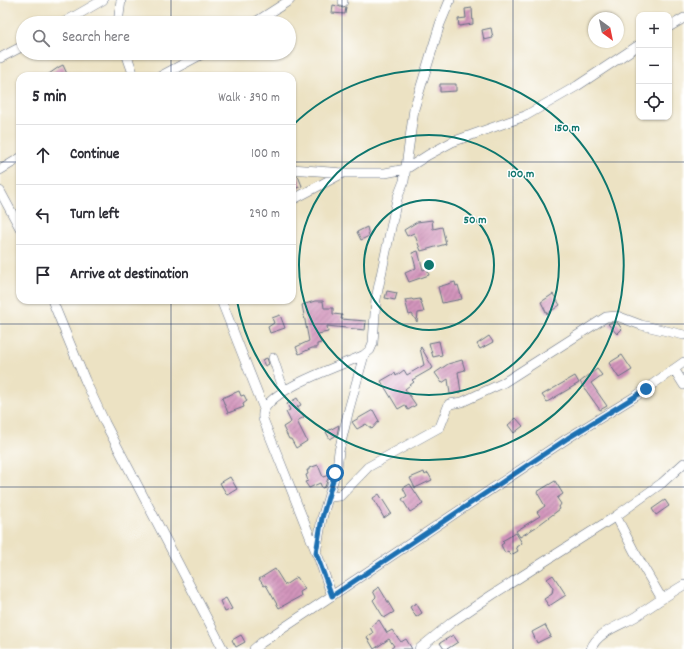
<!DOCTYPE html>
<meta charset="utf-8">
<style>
body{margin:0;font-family:Dekko,sans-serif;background:#f7f7f7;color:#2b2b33}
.controls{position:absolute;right:12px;top:12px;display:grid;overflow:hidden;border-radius:8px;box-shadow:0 1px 3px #0004}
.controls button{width:36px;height:36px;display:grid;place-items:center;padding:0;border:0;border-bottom:1px solid #e1e1e2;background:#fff;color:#2b2b33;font:20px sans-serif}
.compass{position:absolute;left:588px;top:12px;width:36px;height:36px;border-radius:50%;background:#fff;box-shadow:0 1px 3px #0004;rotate:147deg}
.stop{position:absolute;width:12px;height:12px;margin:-9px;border:3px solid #1f6fb2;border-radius:50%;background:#fff}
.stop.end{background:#1f6fb2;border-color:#fff;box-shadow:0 1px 4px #0008}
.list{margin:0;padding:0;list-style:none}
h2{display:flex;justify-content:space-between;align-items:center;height:52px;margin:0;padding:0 16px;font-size:17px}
h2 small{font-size:13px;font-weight:400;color:#7c7c81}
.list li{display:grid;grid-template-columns:26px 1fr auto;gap:12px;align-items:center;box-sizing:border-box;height:60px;padding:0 16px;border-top:1px solid #e1e1e2}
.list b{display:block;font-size:15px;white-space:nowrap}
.list em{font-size:13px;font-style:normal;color:#7c7c81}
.icon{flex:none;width:22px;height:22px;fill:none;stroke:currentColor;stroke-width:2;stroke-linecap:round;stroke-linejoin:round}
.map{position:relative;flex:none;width:684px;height:649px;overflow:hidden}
.search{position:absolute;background:#fff;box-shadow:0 1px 3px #0004;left:16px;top:16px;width:280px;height:44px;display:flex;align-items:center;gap:10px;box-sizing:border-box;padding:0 14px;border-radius:22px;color:#7c7c81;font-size:15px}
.panel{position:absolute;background:#fff;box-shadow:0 1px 3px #0004;left:16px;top:72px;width:280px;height:232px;border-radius:12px}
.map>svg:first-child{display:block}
.building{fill:url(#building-hatch)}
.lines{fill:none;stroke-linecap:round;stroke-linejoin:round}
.minor-casing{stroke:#646e81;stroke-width:10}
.minor{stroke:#fff;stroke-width:9}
.route{stroke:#1f6fb2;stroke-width:5}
.grid{fill:none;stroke:#1b2f5e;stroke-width:1;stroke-opacity:0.55}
.ring{fill:none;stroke:#0f766e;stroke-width:2}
.centre{fill:#0f766e;stroke:#fff;stroke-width:2}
.ring-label{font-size:12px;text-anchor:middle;font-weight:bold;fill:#0f766e;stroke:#fff;stroke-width:3;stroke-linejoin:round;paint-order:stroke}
</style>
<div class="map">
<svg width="684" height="649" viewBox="0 0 684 649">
<defs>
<pattern id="building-hatch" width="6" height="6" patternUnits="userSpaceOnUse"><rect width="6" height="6" fill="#d294bb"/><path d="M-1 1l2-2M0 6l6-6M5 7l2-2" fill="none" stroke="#aa799b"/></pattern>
</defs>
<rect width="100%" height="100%" fill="#fff"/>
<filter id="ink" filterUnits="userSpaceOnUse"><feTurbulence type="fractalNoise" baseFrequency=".025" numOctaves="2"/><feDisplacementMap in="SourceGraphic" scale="8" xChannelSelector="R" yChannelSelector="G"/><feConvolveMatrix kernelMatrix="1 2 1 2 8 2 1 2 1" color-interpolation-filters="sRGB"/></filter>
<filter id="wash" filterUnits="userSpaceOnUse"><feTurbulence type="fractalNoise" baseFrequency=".012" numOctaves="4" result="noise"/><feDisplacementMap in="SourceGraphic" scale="16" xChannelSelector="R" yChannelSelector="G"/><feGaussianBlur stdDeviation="0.9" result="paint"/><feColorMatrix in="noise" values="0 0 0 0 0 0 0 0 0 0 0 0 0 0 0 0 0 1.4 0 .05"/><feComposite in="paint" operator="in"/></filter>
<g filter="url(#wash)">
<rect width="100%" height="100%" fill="#ece2c3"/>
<g id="blocks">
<path class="building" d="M333,5L338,6L343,8L346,7L345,14L332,13Z
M472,8L473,24L459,26L458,19L466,18L465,9Z
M491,28L493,38L484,40L482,30Z
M63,65L68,76H46L59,67Z
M440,84H456V91L440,92Z
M292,175L298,176L302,186L294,189L292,183Z
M432,220L433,229L442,227L446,244L421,251L414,233L407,236L404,230L417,222Z
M367,227L369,236L361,240L357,232Z
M418,251L423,270L427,268L429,275L409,282L405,273L416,268L412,253Z
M455,282L456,286L458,285L462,299L442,303L438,287Z
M387,291L397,293L395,300L385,298Z
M553,294L560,305L547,314L541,302Z
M412,299L413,300L420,299L424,312L418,313L417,322L412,314L409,315L405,300Z
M315,301H323L324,308H333V314L342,315L341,319L366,321L365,330L327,326L328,332L318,334L321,343L317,344V348H312L299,354L296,347L309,341L302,305Z
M280,315L285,328L270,333L268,327L274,323L272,318Z
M617,322L622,329L617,334L608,324L610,323Z
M489,336L493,342L480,349L477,344Z
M439,341L442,355L433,357L429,343Z
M421,347L433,368L412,380L414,382L405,389L416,405L408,410L405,405L398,409L381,381L395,373L396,376L404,370L407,375L424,365L420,348Z
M622,355L632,370L619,378L609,363Z
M267,358L269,364L265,366L262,360Z
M462,360L465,370L458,372L461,392L450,394L448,379L442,383L435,373L448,364Z
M597,369L602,375L591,383L607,406L600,410L580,382Z
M575,376L579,383L547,402L542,395Z
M239,391L241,396L244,395L247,401L243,404L244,407L228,413L222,398Z
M297,398L301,405L297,407L304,417L297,421L307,441L296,448L291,439H289L283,427L291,422L286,412L290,410L287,404Z
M373,410L379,421L372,429L366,424L357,429L352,422Z
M516,418L523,426L514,433L508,425Z
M339,425L337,435L330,439L326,432Z
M318,465L323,477L329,475L325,487L322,488L320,483L309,488L305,482L308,481L306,475L308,474L307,470H309V468Z
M424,472L425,475L428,473L432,480L415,488L410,478Z
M230,477L237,489L227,495L220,483Z
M555,481L563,494L557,498L561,504L559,507L560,509L536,527L520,537L516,531L540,516L537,512L545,506L537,492Z
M410,484L423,504L410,512L402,499L407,496L403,488Z
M379,494L391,513L384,518L373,498Z
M665,500L669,506L656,515L652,509Z
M516,533L522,543L516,547L518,551L511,555L508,551L505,553L501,545L504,543L502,541Z
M275,569L285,585L297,577L305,589L300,592L301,596L279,608L266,585L264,586L259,579Z
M553,575L566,595L549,606L544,599L552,594L553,588L547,579Z
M379,587L394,612L384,618L373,600L376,597L373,591Z
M226,598L232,609L225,612L220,601Z
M416,603L422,613L416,617L410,607Z
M379,620L387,633L392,630L401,642L406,639L412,649H390L394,646L389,639L374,649L367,637L373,633L370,627Z
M545,625L551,636L537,643L532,632Z
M241,635L245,642L236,647L232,640Z
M453,635L458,642L447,649H444L440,643Z"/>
</g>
</g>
<g filter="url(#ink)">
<use href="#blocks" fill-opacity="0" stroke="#646e81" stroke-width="1"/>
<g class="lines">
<g class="minor-casing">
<path id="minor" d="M343,0V2
M63,23L103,0
M118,23L121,0
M254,23L290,0
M669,27L684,18
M126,53L134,76
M0,58L23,46
M161,76L204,53
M292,169L343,173H385L406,169L428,155L452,142L525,116L577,86L639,45
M0,170L20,158
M0,191L20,228
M292,200L343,173
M52,300L85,380L105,423L223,649
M221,300L264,409
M273,358L284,391
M674,369L684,385
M329,497L340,496L368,467L440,427L449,404L462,402L503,383L606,317L617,316L641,325L684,335
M616,516L634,551L662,599
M316,553L322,518L337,468L339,451L349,409L364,355
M332,596L319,559L263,419C263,416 262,413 264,410C275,387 340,366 364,355L370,350L373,343L376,299L397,199L404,181L414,109L440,24L450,0
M254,649L261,643L568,438L636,396L684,362
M419,649L452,622L492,595L616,516L662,483L684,463
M591,649C597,632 621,625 635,617C651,606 667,595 684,585"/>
</g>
<use href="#minor" class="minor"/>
</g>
</g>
<g class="lines" filter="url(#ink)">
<path class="route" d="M335,473L322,518L316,553L332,596L568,438L636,396L646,389"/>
</g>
<path class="grid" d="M171,0V23M342,0V649M513,0V649M171,53V76M0,162H20M292,162H684M171,300V649M0,324H684M0,487H684"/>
<g class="ring">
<circle cx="429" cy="265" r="65"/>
<circle cx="429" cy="265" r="130"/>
<path d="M292 126A195 195 0 1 1 237 301"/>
</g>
<circle cx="429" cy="265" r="6" class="centre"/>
<g class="ring-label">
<text x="567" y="131">150 m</text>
<text x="521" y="177">100 m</text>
<text x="475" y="223">50 m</text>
</g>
</svg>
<div class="controls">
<button>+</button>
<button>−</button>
<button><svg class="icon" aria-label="locate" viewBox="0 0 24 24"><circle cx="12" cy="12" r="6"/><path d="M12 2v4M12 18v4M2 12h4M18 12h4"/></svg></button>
</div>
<svg class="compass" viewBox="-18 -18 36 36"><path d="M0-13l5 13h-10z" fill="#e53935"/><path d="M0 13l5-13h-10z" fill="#7c7c81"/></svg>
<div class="stop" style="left:335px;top:473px"></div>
<div class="stop end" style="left:646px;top:389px"></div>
<div class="search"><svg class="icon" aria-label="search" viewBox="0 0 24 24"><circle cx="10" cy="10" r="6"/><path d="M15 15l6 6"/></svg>Search here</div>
<section class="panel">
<h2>5 min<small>Walk · 390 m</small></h2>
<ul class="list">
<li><svg class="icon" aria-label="ahead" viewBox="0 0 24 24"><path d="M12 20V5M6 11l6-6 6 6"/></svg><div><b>Continue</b></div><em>100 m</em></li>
<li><svg class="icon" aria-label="left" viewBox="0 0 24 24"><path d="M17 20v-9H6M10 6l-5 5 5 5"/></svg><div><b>Turn left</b></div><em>290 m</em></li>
<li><svg class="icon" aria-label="arrive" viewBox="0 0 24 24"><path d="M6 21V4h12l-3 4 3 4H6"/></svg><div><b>Arrive at destination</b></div></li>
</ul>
</section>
</div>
